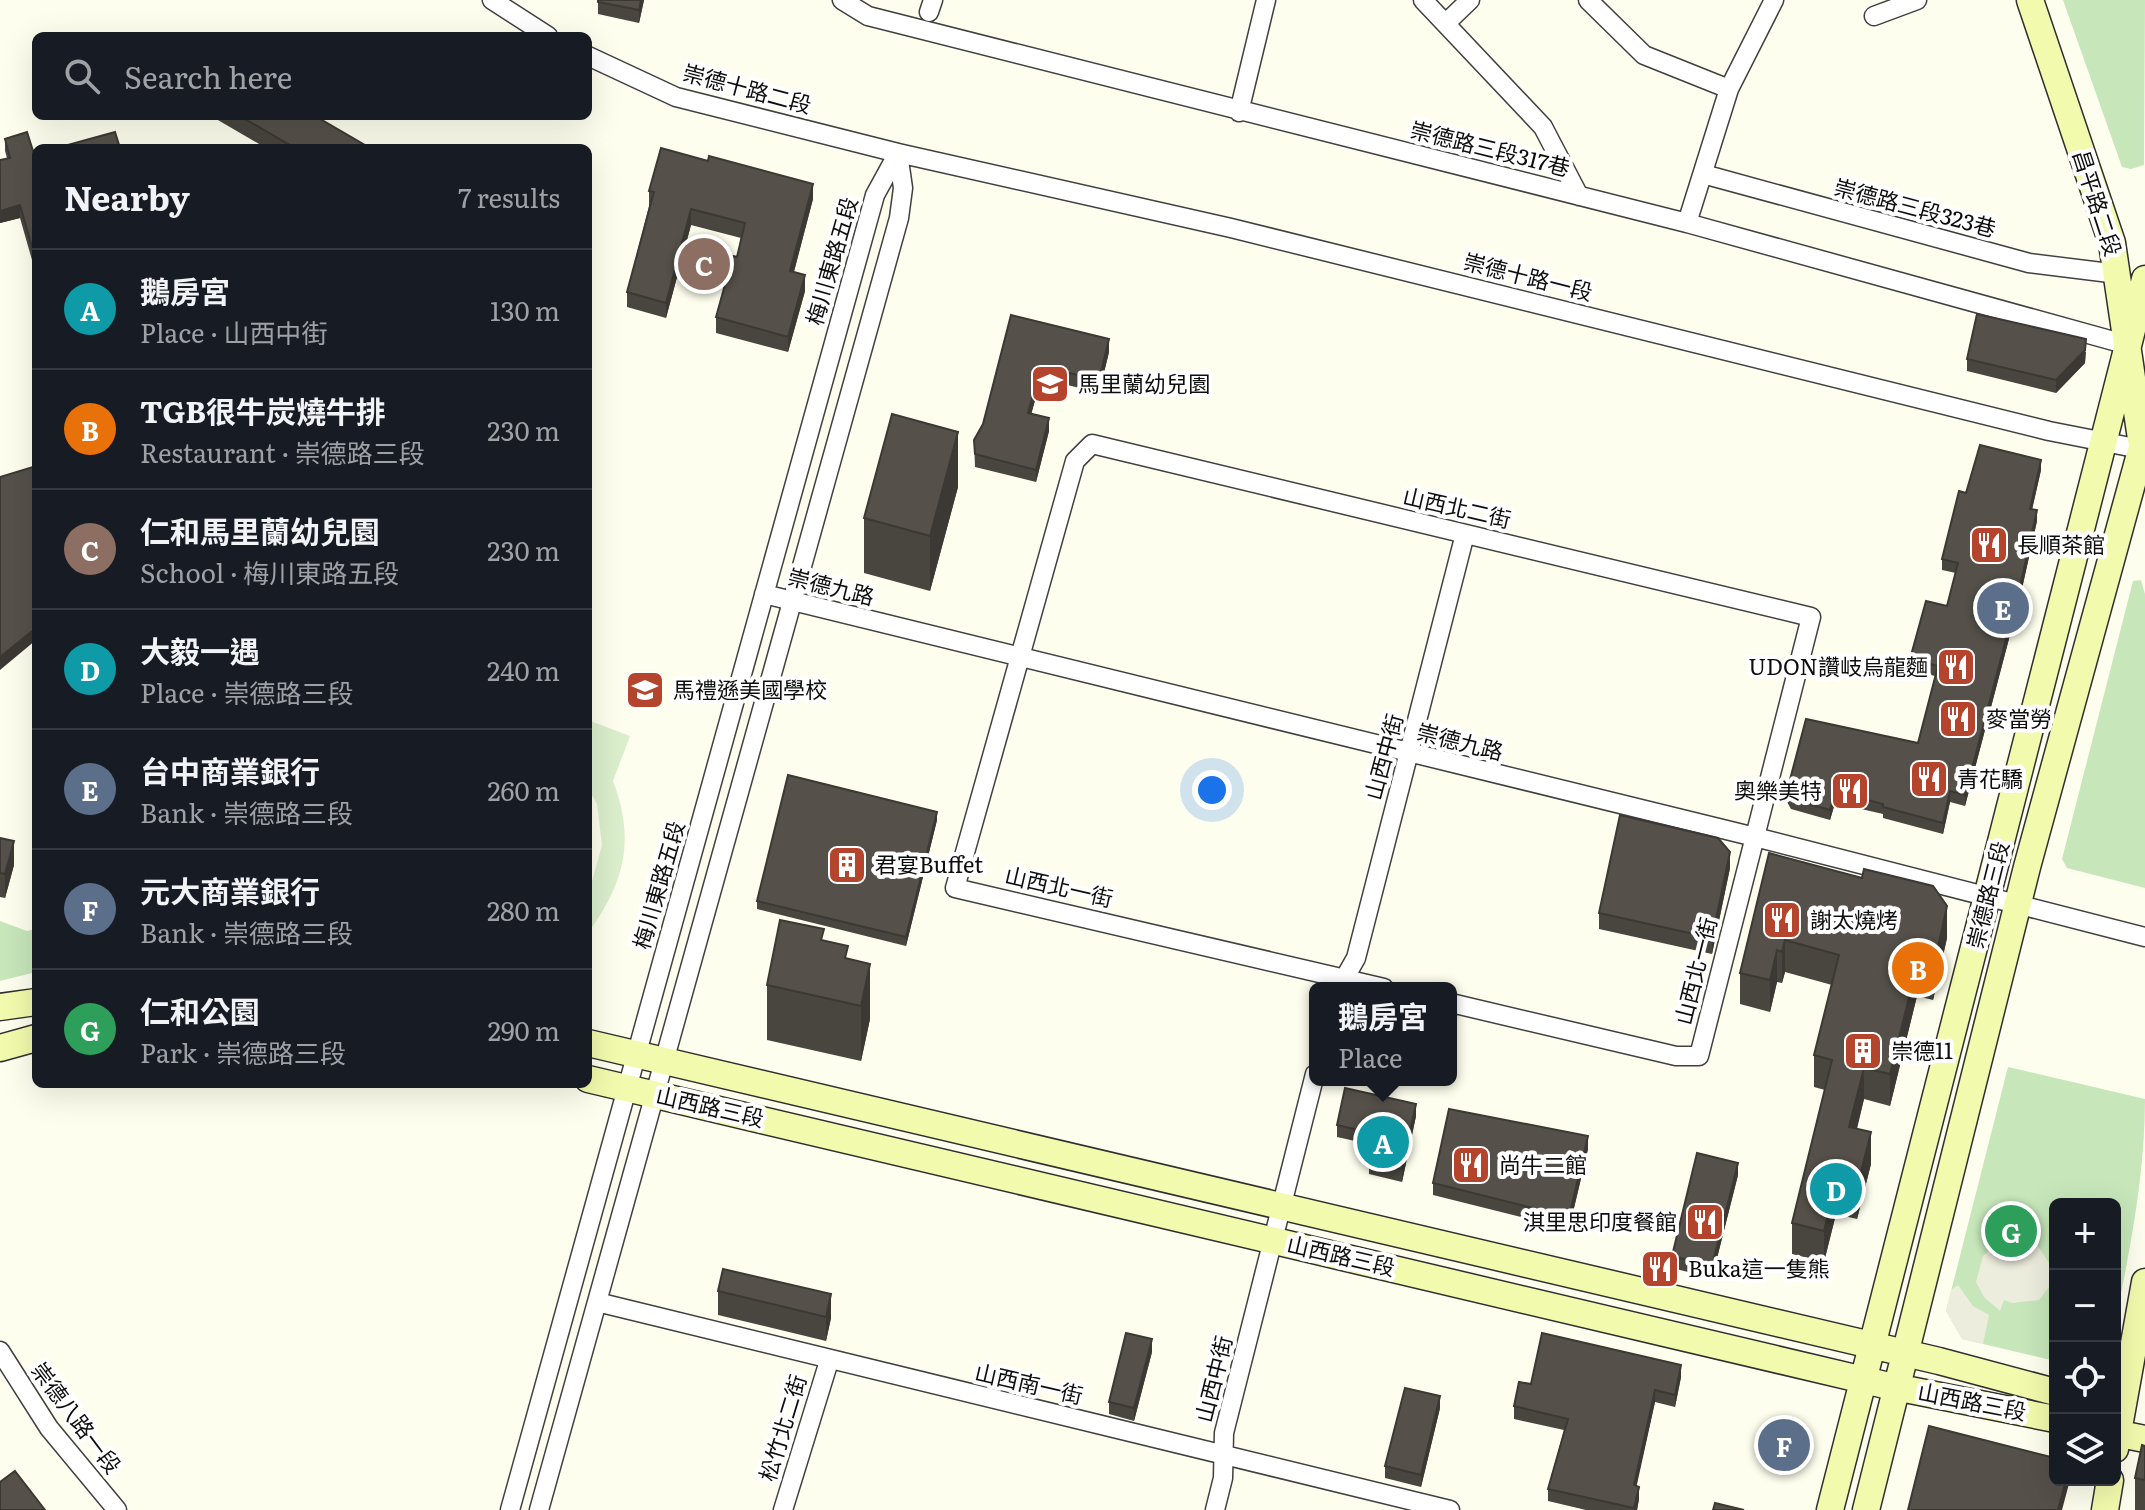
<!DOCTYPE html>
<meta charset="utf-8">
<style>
body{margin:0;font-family:Literata,"Noto Sans TC",serif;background:#20242c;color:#f1f3f6}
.controls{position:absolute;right:24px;bottom:24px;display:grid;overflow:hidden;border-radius:12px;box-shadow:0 8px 32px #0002}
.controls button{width:72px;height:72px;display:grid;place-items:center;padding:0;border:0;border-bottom:2px solid #363941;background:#171b24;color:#f1f3f6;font:40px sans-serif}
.you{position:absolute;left:1212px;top:790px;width:28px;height:28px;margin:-20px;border:6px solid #fff;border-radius:50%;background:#1a73e8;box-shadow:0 0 0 12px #1a73e833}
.badge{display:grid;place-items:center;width:52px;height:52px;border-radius:50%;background:#b5442d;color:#fff;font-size:26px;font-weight:700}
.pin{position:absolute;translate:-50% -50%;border:4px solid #fff;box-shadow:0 2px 8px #0006}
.popup{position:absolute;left:1309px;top:982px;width:148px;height:104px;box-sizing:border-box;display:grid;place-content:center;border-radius:12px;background:#171b24;filter:drop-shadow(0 2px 6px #0005);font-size:26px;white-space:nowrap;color:#9ea1a6}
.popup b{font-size:30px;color:#f1f3f6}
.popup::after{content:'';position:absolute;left:50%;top:100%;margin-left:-16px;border:16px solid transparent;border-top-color:#171b24}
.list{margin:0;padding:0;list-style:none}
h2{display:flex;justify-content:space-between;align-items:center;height:104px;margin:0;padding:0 32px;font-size:34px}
h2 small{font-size:26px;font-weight:400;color:#9ea1a6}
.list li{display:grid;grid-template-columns:52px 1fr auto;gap:24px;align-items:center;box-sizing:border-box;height:120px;padding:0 32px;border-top:2px solid #363941}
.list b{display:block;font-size:30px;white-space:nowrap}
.list p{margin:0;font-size:26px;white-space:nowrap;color:#9ea1a6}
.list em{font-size:26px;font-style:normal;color:#9ea1a6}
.icon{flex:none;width:44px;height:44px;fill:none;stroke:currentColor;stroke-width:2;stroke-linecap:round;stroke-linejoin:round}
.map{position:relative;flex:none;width:2145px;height:1510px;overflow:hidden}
.search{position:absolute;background:#171b24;box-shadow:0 8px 32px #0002;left:32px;top:32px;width:560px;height:88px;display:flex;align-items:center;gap:20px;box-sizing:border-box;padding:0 28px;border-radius:12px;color:#9ea1a6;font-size:30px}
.panel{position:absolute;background:#171b24;box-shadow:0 8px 32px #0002;left:32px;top:144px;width:560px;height:944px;border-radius:12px}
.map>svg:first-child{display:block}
.green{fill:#c7e6ba}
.pitch{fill:#daeecb}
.plaza{fill:#ededde}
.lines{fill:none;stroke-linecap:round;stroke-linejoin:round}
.street-casing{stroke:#404040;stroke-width:21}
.secondary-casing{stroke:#2f2f2f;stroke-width:29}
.street{stroke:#fff;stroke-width:18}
.secondary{stroke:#f2faad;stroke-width:26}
.wall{fill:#494640}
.shaded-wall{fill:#3c3934}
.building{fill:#55514a;stroke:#3c3934;stroke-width:2}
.labels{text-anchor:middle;stroke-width:8;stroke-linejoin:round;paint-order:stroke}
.street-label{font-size:22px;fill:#0d0d0d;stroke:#fff}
.poi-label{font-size:22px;fill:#0d0d0d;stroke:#fff;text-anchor:start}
</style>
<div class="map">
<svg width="2145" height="1510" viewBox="0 0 2145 1510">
<rect width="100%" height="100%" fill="#fefeee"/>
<path class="green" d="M2063,0H2145L2144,165L2131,169L2122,167Z
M2141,580L2145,594V888L2067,868L2062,859L2133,581Z
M0,921L27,931L36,929V972L0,981Z
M2008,1067L2145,1099C2145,1174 2130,1250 2115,1323V1204H2055V1361L1962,1339L1946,1311Z"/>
<path class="pitch" d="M588,720L630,736L613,781C636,841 624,883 588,933V896L602,845L597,804L588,788Z"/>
<path class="plaza" d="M2026,1238L2036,1243L2049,1263L2052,1283L2039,1300L2012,1303L2004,1300L2000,1311L1984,1297L1976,1282L1983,1256L2002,1240Z
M1958,1285L1973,1306L1989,1315L1983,1344L1962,1339L1946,1311L1951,1290Z"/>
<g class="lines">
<g class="street-casing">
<path id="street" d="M492,0L548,36
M842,0L868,16L1687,223L2128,345
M1423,0L1543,127L1579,196
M1588,0L1644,55L1729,89
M929,12L933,0
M1874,16L1917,0
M1446,23L1470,0
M588,56L676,97L898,153L1231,228L2049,431L2145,450
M1239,112L1266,0
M1703,174L2029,263L2118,274
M1687,223L1729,89L1774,0
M764,594L1755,837L2145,937
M1339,988L1356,958L1465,534
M1384,988L955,888L1075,461L1092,444L1811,617L1699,1056H1676L1451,1003
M597,1302L1450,1510
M0,1351L49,1428L117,1510
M510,1510L875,195L898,153
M539,1510L899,218L903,188L898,153
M783,1510L829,1361
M1215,1510L1223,1478L1224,1433L1315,1074"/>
</g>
<g class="secondary-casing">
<path id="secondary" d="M2030,0L2112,243L2143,452
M0,1007L36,1002
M588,1043L1939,1361L2055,1392
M0,1048L36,1038
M588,1079L1885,1385L2055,1419
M2115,1433L2145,1439
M2115,1449L2145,1282
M1830,1510L2145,279
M1866,1510L2027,867L2145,436
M2105,1510L2110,1480"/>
</g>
<use href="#street" class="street"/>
<use href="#secondary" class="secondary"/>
</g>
<path class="wall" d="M598,0H644L639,23L598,14Z
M211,116H315L370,148H266Z
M5,139L34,154H36V274L20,218L0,223V160L7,158L5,151Z
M649,191L813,199L794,272L805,291L788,352L716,333V317L737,257L741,238L691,225L666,318L627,307V292L649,206Z
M1011,315L1109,352L1099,393L1052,381L1039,386L1031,414L1049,431L1036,482L975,467L974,440L983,424Z
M2086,352L2085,363L2056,393L1967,371V359Z
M2041,470L2032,509L2037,521L2021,593L1965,806L1950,802L1943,834L1883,818V814L1835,803L1830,820L1791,809L1787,802V791L1918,743L1935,676L1910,670V659L1947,606L1956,573L1942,570V559L1966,493Z
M958,487L930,591L864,573V518Z
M937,820L906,946L757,909V901Z
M0,838L14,865L5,898L0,897Z
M1769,853L1947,938L1933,1000L1917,996L1890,1106L1864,1099L1857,1129L1871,1164L1857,1219L1836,1214L1824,1262L1792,1254V1223L1825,1090L1814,1087V1055L1832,985L1785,972L1782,983L1777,982L1770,1012L1740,1004V973Z
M1730,868L1712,954L1599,929V913Z
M824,940L870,1019L861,1061L767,1040V985Z
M1416,1116L1402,1182L1369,1174V1162L1373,1145L1337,1137V1125Z
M1588,1149L1569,1229L1433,1195V1183Z
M1738,1175L1712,1278L1672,1268V1256Z
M718,1291L831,1318L826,1341L718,1315Z
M1152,1352L1134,1421L1109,1414V1402Z
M1681,1377L1675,1407L1655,1402L1636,1486L1639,1499L1637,1510H1586L1548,1501V1489L1564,1430L1514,1419V1406Z
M1440,1408L1421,1487L1385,1478V1466Z
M2145,1446V1510H2135V1478Z"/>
<path class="shaded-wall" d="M641,0H644L639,23V10Z
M813,184V199L790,286V271Z
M20,205V218L0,223V211Z
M691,209V225L666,318V303Z
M805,275V291L788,352V337Z
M1109,339V352L1099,393V380Z
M2086,339L2085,363L2056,393V380Z
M1052,369V381L1039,386L1028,426V413L1039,373Z
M1049,418V431L1036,482V470Z
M958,432V487L930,591V536Z
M2041,460V470L2030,519V509Z
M2037,510V521L2021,593L1965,806V795Z
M36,628V640L0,670V657Z
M1950,791V802L1943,834V823Z
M1835,792V803L1830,820V810Z
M937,812V820L906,946V937Z
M14,841V865L5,898V874Z
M1730,852V868L1712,954V938Z
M1947,906V938L1933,1000V969Z
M1785,940V972L1782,983V952Z
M1777,950V982L1770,1012V980Z
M870,964V1019L861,1061V1006Z
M1917,965V996L1890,1106V1074Z
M1864,1068V1099L1849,1158V1127Z
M1416,1104V1116L1402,1182V1169Z
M1871,1132V1164L1857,1219V1188Z
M1588,1136V1149L1569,1229V1217Z
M1738,1163V1175L1712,1278V1266Z
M1836,1182V1214L1824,1262V1231Z
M831,1294V1318L826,1341V1317Z
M1152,1339V1352L1134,1421V1408Z
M1681,1365V1377L1675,1407V1395Z
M1655,1390V1402L1634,1498V1485Z
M1440,1396V1408L1421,1487V1475Z
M2066,1480H2070L2062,1510H2058Z
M1639,1487V1499L1637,1510H1634Z"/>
<path class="building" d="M598,0H641L639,10L598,2Z
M240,116H315L370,148H295Z
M27,132L34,154H36V261L20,205L0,211V160L10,158L5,139Z
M115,132L120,148H57Z
M661,148L708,161L709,156L813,184L790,271L805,275L788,337L716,317L733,256L737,257L745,223L691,209L666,303L627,292L654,192L649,191Z
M1977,314L2086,339L2085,350L2056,380L1967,359Z
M1011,315L1109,339L1099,380L1052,369L1039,373L1028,413L1049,418L1036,470L975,454L974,440L983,424Z
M892,414L958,432L930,536L864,518Z
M1980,445L2041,460L2030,509L2037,510L2021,582L1965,795L1950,791L1943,823L1883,807V804L1835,792L1830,810L1791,799L1787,791L1806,719L1918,743L1938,666L1910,659L1926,601L1947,606L1958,563L1942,559L1959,491L1966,493Z
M36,466V628L0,657V477Z
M788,775L937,812L906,937L757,901Z
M1620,815L1718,838L1730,852L1712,938L1599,913Z
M0,838L14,841L5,874L0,873Z
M1769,853L1862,878L1864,869L1933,886L1947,906L1933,969L1917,965L1890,1074L1864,1068L1849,1127L1871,1132L1857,1188L1836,1182L1824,1231L1792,1223L1832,1060L1814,1055L1839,955L1785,940L1782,952L1777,950L1770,980L1740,973Z
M780,920L824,929L821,940L848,946L845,958L870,964L861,1006L767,985Z
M1345,1088L1416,1104L1402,1169L1369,1162L1375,1134L1337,1125Z
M1449,1109L1588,1136L1569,1217L1433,1183Z
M1697,1153L1738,1163L1712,1266L1672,1256Z
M723,1269L831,1294L826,1317L718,1291Z
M1126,1333L1152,1339L1134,1408L1109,1402Z
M1542,1333L1681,1365L1675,1395L1655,1390L1634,1485L1639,1487L1634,1508L1548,1489L1568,1419L1514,1406L1519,1382L1531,1384Z
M1405,1388L1440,1396L1421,1475L1385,1466Z
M1929,1426L2055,1458V1480H2066L2058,1510H1908Z
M2142,1445L2145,1446V1480L2135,1478Z
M15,1471L45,1510H0V1482Z
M1715,1503L1744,1510H1713Z"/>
<defs>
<g id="school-square" transform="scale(2)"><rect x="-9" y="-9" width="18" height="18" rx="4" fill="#b5442d" stroke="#fff"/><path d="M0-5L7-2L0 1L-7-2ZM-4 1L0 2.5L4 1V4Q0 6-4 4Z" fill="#fff"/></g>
<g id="restaurant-square" transform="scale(2)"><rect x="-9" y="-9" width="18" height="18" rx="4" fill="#b5442d" stroke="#fff"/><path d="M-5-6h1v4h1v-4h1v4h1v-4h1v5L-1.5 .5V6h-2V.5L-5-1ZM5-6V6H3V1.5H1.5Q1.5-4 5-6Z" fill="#fff"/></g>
<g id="building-square" transform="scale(2)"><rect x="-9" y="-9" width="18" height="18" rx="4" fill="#b5442d" stroke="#fff"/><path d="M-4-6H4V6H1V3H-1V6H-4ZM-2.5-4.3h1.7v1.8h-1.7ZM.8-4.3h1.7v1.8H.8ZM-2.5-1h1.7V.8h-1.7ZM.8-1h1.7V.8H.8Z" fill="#fff"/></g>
</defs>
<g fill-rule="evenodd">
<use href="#school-square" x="1050" y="384"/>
<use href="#restaurant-square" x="1989" y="545"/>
<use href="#restaurant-square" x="1956" y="667"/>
<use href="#school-square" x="645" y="690"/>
<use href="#restaurant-square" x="1958" y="719"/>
<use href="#restaurant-square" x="1929" y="779"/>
<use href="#restaurant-square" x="1850" y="791"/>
<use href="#building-square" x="847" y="865"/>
<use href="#restaurant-square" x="1782" y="920"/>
<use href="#building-square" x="1863" y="1051"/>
<use href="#restaurant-square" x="1471" y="1165"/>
<use href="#restaurant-square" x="1705" y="1222"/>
<use href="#restaurant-square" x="1660" y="1269"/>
</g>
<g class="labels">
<g class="street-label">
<text transform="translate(747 89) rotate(15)" y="8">崇德十路二段</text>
<text transform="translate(1490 149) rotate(14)" y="8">崇德路三段317巷</text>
<text transform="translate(2097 203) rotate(72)" y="8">昌平路二段</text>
<text transform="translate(1915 208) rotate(15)" y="8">崇德路三段323巷</text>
<text transform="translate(832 261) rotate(-74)" y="8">梅川東路五段</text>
<text transform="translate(1528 277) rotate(14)" y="8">崇德十路一段</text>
<text transform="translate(1457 508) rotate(13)" y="8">山西北二街</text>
<text transform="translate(831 587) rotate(14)" y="8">崇德九路</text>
<text transform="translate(1460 742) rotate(14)" y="8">崇德九路</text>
<text transform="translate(1384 757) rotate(-75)" y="8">山西中街</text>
<text transform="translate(659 885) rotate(-74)" y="8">梅川東路五段</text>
<text transform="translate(1059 887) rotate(13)" y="8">山西北一街</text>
<text transform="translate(1988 895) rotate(-76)" y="8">崇德路三段</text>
<text transform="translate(1696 971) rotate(-76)" y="8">山西北一街</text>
<text transform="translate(710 1107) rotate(13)" y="8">山西路三段</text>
<text transform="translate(1341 1256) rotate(13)" y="8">山西路三段</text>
<text transform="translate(1214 1379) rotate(-76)" y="8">山西中街</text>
<text transform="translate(1029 1384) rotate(13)" y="8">山西南一街</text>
<text transform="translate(1972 1402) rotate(11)" y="8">山西路三段</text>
<text transform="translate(76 1418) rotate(53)" y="8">崇德八路一段</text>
<text transform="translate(783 1428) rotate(-73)" y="8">松竹北二街</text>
</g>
<g class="poi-label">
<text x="1078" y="392">馬里蘭幼兒園</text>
<text x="2017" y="553">長順茶館</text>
<text x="1928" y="675" text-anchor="end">UDON讚岐烏龍麵</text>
<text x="673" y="698">馬禮遜美國學校</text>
<text x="1986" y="727">麥當勞</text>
<text x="1957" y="787">青花驕</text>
<text x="1822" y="799" text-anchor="end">奧樂美特</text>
<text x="875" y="873">君宴Buffet</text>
<text x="1810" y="928">謝太燒烤</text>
<text x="1891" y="1059">崇德11</text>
<text x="1499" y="1173">尚牛二館</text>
<text x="1677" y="1230" text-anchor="end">淇里思印度餐館</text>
<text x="1688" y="1277">Buka這一隻熊</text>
</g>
</g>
</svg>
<div class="controls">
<button>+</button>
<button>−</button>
<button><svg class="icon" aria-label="locate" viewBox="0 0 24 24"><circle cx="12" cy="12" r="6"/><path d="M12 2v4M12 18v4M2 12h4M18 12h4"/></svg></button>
<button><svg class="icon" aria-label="layers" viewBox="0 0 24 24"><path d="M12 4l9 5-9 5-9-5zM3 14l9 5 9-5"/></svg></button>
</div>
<div class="you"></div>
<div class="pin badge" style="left:1383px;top:1142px;background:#0f9aa8">A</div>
<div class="popup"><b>鵝房宮</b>Place</div>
<div class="pin badge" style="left:1918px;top:968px;background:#e8710a">B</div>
<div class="pin badge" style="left:704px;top:264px;background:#8d6e63">C</div>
<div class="pin badge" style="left:1836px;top:1189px;background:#0f9aa8">D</div>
<div class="pin badge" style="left:2003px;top:608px;background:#5c6f8a">E</div>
<div class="pin badge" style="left:1784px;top:1445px;background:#5c6f8a">F</div>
<div class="pin badge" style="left:2011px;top:1231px;background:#2e9e5b">G</div>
<div class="search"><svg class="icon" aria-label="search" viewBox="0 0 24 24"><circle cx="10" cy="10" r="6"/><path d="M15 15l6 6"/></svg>Search here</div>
<section class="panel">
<h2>Nearby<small>7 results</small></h2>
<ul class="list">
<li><span class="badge" style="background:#0f9aa8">A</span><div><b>鵝房宮</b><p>Place · 山西中街</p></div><em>130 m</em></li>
<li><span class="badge" style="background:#e8710a">B</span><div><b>TGB很牛炭燒牛排</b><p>Restaurant · 崇德路三段</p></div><em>230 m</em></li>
<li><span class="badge" style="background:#8d6e63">C</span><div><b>仁和馬里蘭幼兒園</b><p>School · 梅川東路五段</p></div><em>230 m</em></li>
<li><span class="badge" style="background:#0f9aa8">D</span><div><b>大毅一遇</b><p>Place · 崇德路三段</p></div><em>240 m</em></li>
<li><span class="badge" style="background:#5c6f8a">E</span><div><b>台中商業銀行</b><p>Bank · 崇德路三段</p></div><em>260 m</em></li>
<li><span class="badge" style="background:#5c6f8a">F</span><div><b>元大商業銀行</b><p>Bank · 崇德路三段</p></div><em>280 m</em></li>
<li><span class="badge" style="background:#2e9e5b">G</span><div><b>仁和公園</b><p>Park · 崇德路三段</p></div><em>290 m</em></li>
</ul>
</section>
</div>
